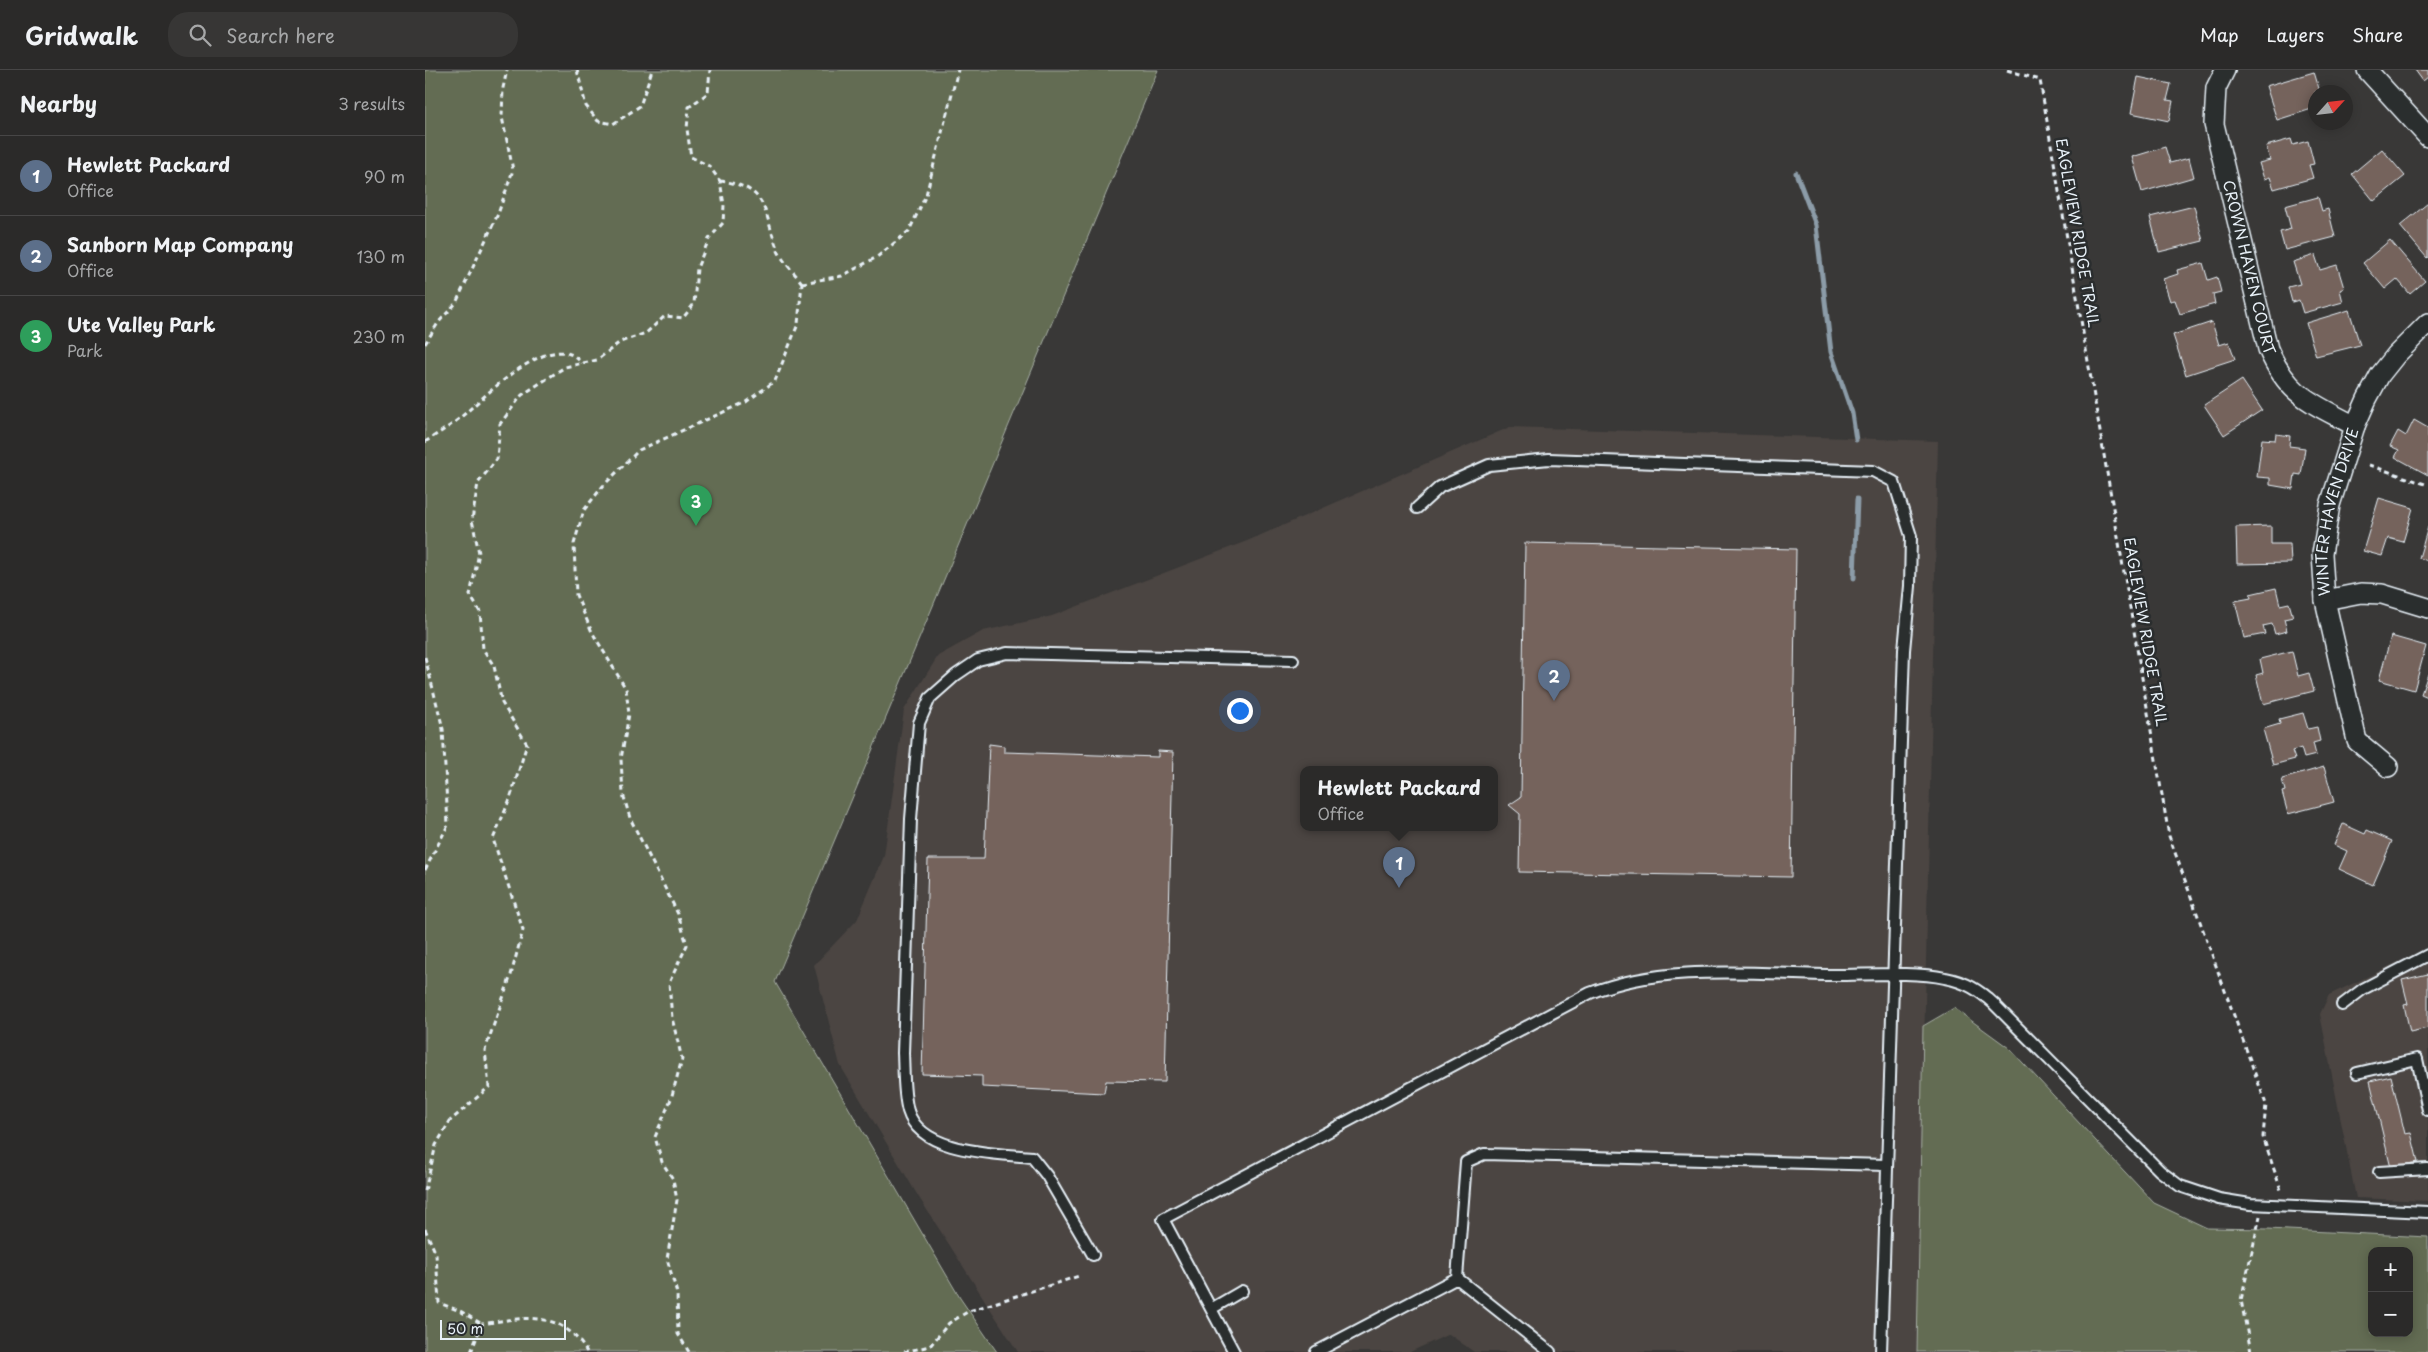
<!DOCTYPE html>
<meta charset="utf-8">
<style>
body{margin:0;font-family:"Playpen Sans",sans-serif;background:#373635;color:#f1f3f6}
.controls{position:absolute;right:15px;bottom:15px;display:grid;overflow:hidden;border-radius:10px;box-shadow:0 2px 12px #0003}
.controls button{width:45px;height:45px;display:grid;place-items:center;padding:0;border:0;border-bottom:1px solid #474646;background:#2b2a29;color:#f1f3f6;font:25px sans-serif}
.compass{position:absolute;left:1883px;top:15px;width:45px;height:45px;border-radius:50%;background:#2b2a29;box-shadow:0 2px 12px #0003;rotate:63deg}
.scale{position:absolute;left:15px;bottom:12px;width:126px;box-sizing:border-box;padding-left:5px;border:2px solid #e8f1f8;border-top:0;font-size:14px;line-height:18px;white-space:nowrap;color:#e8f1f8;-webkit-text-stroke:4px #2a2d2e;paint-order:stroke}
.you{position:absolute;left:814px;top:640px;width:18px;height:18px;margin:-12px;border:4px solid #fff;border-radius:50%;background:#1a73e8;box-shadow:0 0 0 8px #1a73e833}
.badge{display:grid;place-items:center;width:32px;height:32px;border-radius:50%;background:#bca0f2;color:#fff;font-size:16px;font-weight:700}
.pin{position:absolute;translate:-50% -41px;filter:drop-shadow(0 1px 2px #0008)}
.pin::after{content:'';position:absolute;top:26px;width:18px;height:15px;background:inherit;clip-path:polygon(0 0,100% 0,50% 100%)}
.popup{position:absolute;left:875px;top:696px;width:198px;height:65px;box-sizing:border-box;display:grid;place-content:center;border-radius:10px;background:#2b2a29;filter:drop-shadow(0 1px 4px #0005);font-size:16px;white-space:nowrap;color:#a6a7a8}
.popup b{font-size:19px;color:#f1f3f6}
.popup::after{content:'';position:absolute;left:50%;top:100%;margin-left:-10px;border:10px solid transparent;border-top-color:#2b2a29}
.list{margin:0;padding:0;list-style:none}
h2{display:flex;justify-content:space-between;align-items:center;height:65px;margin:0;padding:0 20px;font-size:21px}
h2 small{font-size:16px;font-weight:400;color:#a6a7a8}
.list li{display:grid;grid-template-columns:32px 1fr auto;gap:15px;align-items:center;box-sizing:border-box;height:80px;padding:0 20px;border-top:1px solid #474646}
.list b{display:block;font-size:19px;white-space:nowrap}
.list p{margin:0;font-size:16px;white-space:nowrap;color:#a6a7a8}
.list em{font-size:16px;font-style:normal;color:#a6a7a8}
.icon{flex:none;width:28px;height:28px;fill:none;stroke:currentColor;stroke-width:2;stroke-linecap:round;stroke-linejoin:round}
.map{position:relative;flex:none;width:2003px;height:1282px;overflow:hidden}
header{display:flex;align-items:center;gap:30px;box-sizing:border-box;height:70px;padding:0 25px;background:#2b2a29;border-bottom:1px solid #474646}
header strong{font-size:24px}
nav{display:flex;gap:28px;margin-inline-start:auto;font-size:18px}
.search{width:350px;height:45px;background:#373635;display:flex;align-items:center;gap:12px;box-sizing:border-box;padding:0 18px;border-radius:20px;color:#a6a7a8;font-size:19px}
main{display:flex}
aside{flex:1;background:#2b2a29}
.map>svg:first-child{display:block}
.built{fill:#4b4542;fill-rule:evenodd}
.green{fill:#646c52;stroke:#a6aea5;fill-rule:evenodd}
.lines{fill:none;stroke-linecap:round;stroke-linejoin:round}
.stream{stroke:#8c9ca8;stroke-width:5}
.building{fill:#74635c;stroke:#e8f1f8}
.service-casing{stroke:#e8f1f8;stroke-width:14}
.minor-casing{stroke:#e8f1f8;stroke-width:22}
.path{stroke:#e8f1f8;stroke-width:3;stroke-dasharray:5 4;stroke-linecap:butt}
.service{stroke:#2a2d2e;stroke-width:10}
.minor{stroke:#2a2d2e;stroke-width:19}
.labels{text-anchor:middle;stroke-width:5;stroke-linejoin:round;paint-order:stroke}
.street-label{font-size:15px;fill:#e8f1f8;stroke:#2a2d2e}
</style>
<header>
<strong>Gridwalk</strong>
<div class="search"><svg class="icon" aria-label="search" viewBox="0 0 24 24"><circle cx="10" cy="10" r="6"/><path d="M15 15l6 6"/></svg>Search here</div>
<nav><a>Map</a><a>Layers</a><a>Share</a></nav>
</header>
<main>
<aside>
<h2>Nearby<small>3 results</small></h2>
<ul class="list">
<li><span class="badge" style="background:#5c6f8a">1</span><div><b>Hewlett Packard</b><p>Office</p></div><em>90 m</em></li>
<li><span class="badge" style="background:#5c6f8a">2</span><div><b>Sanborn Map Company</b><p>Office</p></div><em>130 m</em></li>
<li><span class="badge" style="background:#2e9e5b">3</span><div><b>Ute Valley Park</b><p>Park</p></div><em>230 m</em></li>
</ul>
</aside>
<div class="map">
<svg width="2003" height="1282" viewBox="0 0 2003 1282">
<rect width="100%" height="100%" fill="#393837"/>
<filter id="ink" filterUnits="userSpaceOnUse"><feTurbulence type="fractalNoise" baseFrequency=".02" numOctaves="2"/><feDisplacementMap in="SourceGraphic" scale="10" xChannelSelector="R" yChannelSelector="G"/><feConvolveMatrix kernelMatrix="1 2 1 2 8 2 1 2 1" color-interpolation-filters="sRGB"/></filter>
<g filter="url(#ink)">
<path class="built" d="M1085,357L1513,371L1492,1282H1049L1024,1264L985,1282H593L493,1126L415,995L389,895L432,850L459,786L479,640L513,586L558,561L627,546L822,471ZM879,699H1069V757H879Z
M2003,878V1131L1931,1128L1895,944L1904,925Z"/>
<path class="green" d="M0,0H733L350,912L535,1228L572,1282H0Z
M1529,938L1584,978L1729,1133L1782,1158L1843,1159L2003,1167V1282H1492L1498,956ZM1947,1181H1984V1263H1947Z"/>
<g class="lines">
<path class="stream" d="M1371,103L1391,155L1406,282L1427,343L1431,370
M1429,508L1432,429"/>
</g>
<path class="building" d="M1990,0H2003V7L1998,11Z
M1889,2L1895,22H1890V38L1852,50L1841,16Z
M1713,7L1746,14L1742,30L1748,31L1744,51L1706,43Z
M1866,69L1868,75L1883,71L1889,94L1884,95L1888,108L1849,119L1845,107L1839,109L1834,93L1845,90L1841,76Z
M1740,77L1745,93L1764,88L1769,107L1717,122L1707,87Z
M1957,79L1980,106L1949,131L1927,104Z
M1893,127L1897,141L1903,139L1910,167L1860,180L1855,162L1866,159L1860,136Z
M2003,133V187L2002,188L1975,156Z
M1769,136L1778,171L1734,182L1725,147Z
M1965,170L2000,211L1985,224L1972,209L1960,219L1938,193Z
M1890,185L1895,200L1912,195L1919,218L1915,220L1918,232L1878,243L1874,230L1867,232L1863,217L1875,214L1868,192Z
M1778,193L1783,210L1792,207L1796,222L1788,224L1790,234L1755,244L1750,230L1745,231L1738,209L1753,204L1752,200Z
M1924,240L1935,275L1891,286L1881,253Z
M1787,252L1794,275L1804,272L1810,289L1761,305L1748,265Z
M1817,310L1837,340L1799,365L1779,335Z
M1989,350L2003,358V405L1970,387L1974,380L1965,376L1973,361L1981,366Z
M1851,364L1865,366L1864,376L1880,378L1876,405L1870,404L1868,419L1845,415V408L1832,407L1837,369L1850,370Z
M1954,428L1988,438L1978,472L1963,468L1957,486L1938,481Z
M1846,456V474H1865L1866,493L1812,494L1811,457Z
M2003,457V491L1994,488Z
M1100,473L1371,479L1366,807L1094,802L1095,744L1084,735L1096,727Z
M1851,518L1855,535L1864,533L1868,547L1859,549L1862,561L1850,564L1847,554L1838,556L1840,564L1819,568L1810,531L1826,528L1825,524Z
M1966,566L2001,576L1989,620L1954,610Z
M1867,581L1873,606L1884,603L1889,621L1838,634L1831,605L1838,603L1835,589Z
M2003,604V627L1996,624Z
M1878,643L1883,659L1892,657L1895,671L1888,673L1891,685L1879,688L1876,678L1867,681L1870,689L1848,695L1838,659L1855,654L1854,649Z
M564,674L579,676V682L733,687V681L748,682L740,1012L681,1011L679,1023L557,1017V1006L497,1004L503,789H559Z
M1899,697L1909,732L1863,744L1857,722L1860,721L1857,709Z
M1918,754L1940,764L1942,760L1967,771L1948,815L1914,799L1922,781L1909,775Z
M2003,904V958L1985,962L1979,935L1983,934L1977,910Z
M1966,1006L1980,1064L1986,1063L1993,1092L1966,1098L1945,1011Z"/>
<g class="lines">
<g class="service-casing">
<path id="service" d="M992,438L1015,417L1064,395L1124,389L1448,401L1469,412L1486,466L1485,516L1479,580L1456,1282
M1917,935L1938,919L2003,885
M1932,1003L1992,989L2003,1040
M1954,1102L2003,1099
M668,1185L622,1106L607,1087C571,1083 496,1084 483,1041C478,1023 479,1002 478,983L486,749L494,653L505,628L531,605L553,590L582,583L868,590
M1032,1208L1041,1092L1059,1084L1461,1095
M786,1239L817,1221
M809,1282L738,1149L1165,923C1242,893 1329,904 1410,905C1442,905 1489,901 1520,908C1541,912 1554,920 1569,934L1735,1101L1755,1116L1794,1129L1825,1134L2003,1142
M891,1282L1032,1208L1125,1282"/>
</g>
<g class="minor-casing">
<g id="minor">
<path id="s1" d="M1800,0L1791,18L1789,54L1843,279C1864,327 1886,332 1930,356"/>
<path d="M1942,0L2003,67"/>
<path d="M1900,530L1936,523L1957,524L2003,538"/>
<path id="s2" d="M1963,697L1932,671L1900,530L1897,484L1905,435L1930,356L1942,329L1955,305L1971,285L2003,253"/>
</g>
</g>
<path class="path" d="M152,0L161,36L173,51L188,54L215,36L227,0
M1582,0L1615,10L1744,766L1841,1034L1838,1067L1857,1123
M295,111C344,117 338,141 352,178C356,190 369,202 377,213
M377,213L417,206L452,187L484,161L501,125L533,0
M0,274L13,253L31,233L73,144L88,100L77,47L78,18L82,0
M0,372C12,364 24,357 35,348C56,330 114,271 145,284C149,285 154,290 157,293
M1944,395L2003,415
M0,587L18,659L23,755L0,800
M0,1121L11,1075L25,1051L64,1017L60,980L86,905L98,860L68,769L85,729L102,674L77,633L69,596L58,579L55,542L45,525L54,483L47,450L53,413L72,389L75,354L97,325L140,297L172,290L195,272L221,263L240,246L258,248L269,234L272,198L284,169L298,153L299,135L295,111L284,96L266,87L262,59L264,37L283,23L285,0
M0,1159L11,1184L14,1233L35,1241L57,1254
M46,1282L57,1254C99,1247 136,1239 162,1282
M264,1282L253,1264L252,1223L242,1189L252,1130L248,1109L237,1092L230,1067L246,1029L257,989L247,948L244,913L262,875L253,844L205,748L198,724L196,689L204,644L201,619L167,562L151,525L149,474L159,440L178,416L214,380L321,332L350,311L373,254L377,213
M479,1282L505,1276L524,1253L544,1241L654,1206
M1826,1282L1816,1230L1835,1146"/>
<use href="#service" class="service"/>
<use href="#minor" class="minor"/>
</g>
</g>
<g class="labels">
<g class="street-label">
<text transform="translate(1652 163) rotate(80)" y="5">EAGLEVIEW RIDGE TRAIL</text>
<text dy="5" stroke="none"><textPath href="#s1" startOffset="204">CROWN HAVEN COURT</textPath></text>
<text dy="5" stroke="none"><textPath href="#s2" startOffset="275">WINTER HAVEN DRIVE</textPath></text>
<text transform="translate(1720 562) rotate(80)" y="5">EAGLEVIEW RIDGE TRAIL</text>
</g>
</g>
</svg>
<div class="controls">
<button>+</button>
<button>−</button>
</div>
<svg class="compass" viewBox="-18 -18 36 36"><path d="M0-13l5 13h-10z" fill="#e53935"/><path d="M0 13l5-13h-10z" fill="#a6a7a8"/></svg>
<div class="scale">50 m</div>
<div class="you"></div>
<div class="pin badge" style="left:974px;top:818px;background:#5c6f8a">1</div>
<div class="popup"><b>Hewlett Packard</b>Office</div>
<div class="pin badge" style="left:1129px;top:631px;background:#5c6f8a">2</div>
<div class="pin badge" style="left:271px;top:456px;background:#2e9e5b">3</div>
</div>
</main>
